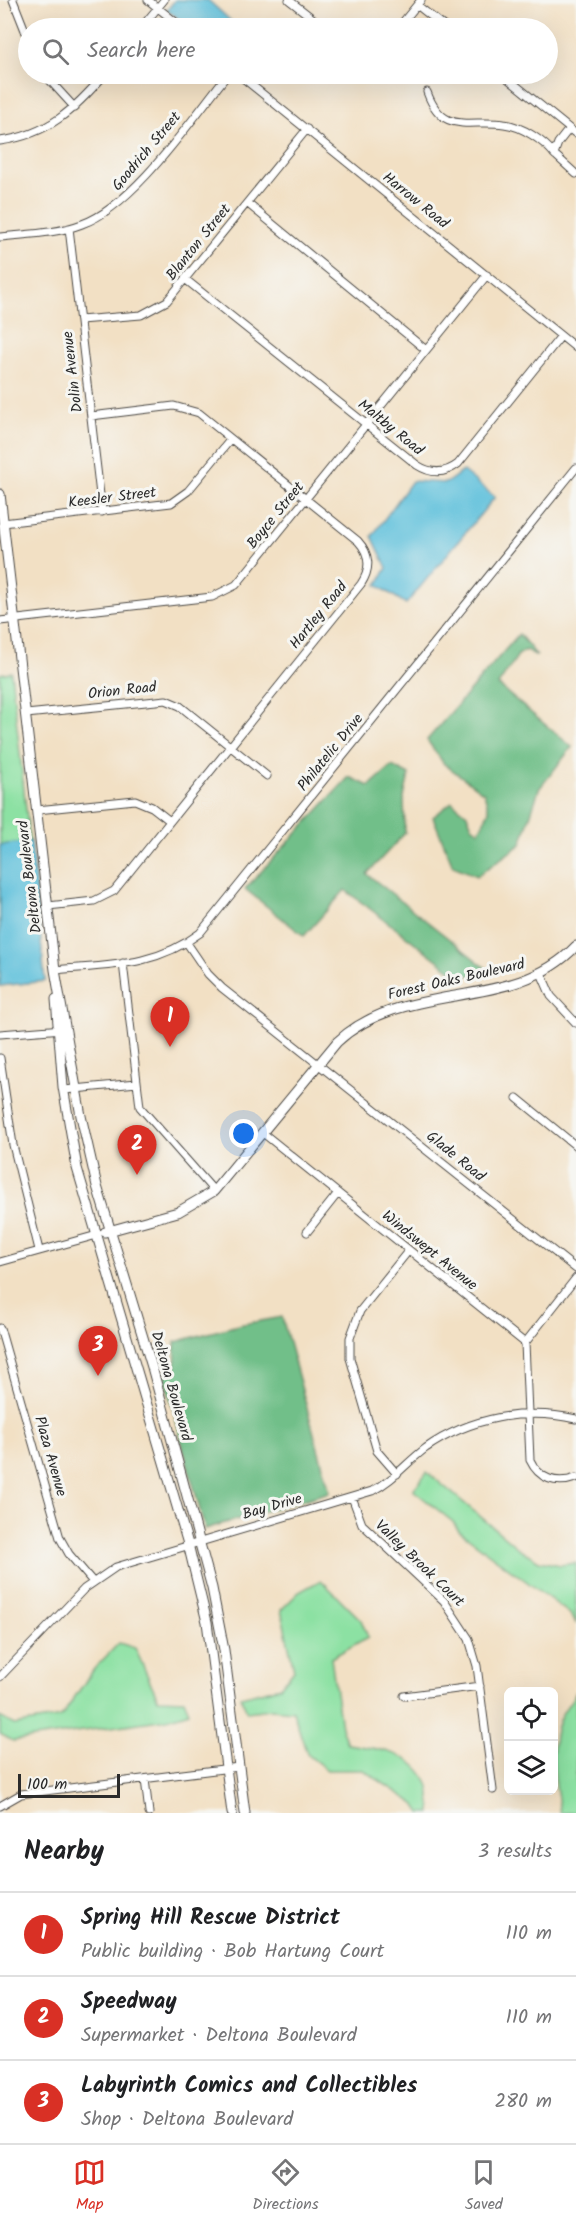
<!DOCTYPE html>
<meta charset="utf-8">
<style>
body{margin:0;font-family:Kalam,sans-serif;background:#f2f2f2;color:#202124}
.controls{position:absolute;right:18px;bottom:18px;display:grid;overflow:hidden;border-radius:9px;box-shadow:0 6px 24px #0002}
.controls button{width:54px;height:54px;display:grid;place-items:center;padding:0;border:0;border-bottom:2px solid #e0e0e0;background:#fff;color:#202124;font:30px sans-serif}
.scale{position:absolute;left:18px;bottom:15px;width:102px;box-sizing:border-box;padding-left:6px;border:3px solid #2b2b2b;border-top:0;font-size:16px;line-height:21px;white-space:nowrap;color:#2b2b2b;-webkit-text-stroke:4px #f6f6f2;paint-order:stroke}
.you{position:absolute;left:244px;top:1134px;width:21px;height:21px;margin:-15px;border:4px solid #fff;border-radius:50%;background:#1a73e8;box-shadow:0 0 0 9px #1a73e833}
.badge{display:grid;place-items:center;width:39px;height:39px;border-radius:50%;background:#d93025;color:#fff;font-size:20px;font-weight:700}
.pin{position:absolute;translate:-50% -50px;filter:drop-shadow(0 2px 3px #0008)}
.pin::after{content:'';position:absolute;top:32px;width:21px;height:18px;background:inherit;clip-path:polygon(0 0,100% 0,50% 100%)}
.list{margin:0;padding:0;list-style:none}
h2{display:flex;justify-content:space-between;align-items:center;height:78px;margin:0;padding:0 24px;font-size:26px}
h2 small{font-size:20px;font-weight:400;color:#757577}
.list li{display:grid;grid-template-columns:39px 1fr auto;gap:18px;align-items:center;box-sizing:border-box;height:84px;padding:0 24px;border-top:2px solid #e0e0e0}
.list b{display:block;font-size:22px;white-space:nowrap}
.list p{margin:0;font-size:20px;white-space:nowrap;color:#757577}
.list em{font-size:20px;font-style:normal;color:#757577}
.icon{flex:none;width:33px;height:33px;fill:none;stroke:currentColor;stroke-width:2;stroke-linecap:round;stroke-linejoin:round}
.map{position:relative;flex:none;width:576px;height:1813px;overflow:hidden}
.search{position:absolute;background:#fff;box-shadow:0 6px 24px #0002;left:18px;right:18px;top:18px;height:66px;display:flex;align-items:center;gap:15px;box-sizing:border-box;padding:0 21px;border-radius:33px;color:#757577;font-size:22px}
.sheet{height:330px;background:#fff}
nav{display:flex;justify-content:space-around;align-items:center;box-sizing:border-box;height:84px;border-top:2px solid #e0e0e0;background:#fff;font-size:16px;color:#757577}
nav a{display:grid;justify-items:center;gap:3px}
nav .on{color:#d93025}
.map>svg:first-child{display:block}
.green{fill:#8ce1a3;stroke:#5c8667;stroke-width:1.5}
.forest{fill:#71bf89;stroke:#4e755a;stroke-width:1.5}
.water{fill:#5dc0db;stroke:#447683;stroke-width:1.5}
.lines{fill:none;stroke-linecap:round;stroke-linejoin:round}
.minor-casing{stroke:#494642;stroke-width:9}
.secondary-casing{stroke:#494642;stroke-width:11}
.minor{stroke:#fff;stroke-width:7}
.secondary{stroke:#fff;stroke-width:9}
.labels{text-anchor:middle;stroke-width:6;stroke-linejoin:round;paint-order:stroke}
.street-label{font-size:15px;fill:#2b2b2b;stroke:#f6f6f2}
</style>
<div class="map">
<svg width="576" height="1813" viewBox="0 0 576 1813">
<rect width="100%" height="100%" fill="#f6f6f2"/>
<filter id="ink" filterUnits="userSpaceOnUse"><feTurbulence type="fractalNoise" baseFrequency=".0167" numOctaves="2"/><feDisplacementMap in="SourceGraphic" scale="12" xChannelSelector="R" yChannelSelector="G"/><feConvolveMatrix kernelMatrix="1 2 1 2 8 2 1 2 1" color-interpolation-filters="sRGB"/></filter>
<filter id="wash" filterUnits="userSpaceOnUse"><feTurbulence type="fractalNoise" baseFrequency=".008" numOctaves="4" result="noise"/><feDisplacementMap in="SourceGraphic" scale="24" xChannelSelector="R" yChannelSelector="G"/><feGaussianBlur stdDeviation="1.35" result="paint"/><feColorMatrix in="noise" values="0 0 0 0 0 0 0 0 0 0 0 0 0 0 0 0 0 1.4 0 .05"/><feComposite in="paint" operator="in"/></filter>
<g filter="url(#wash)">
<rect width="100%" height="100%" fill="#f2e0c4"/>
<path class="green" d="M11,672L45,981L0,986V674Z
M427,1472L518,1548L539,1561L560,1565L576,1563V1623L570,1614L459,1531L453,1522L413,1490Z
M321,1580L361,1620L368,1637L331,1658L341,1727L347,1744C375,1748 416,1752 428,1784C431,1793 430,1804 431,1813H421L415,1804L363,1770H327L307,1754L293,1711L271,1709L247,1712L241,1697L280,1687L294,1670L281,1610L299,1592Z
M119,1643L135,1648L158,1699L184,1700L189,1712L167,1719L13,1741L0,1734V1717L14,1725L61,1717L94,1669Z
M576,1692V1813H560C556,1784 548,1749 559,1720C563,1710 571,1702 576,1692Z"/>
<path class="forest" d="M519,634L537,656L526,650L518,655L498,685L572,747L539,789L521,844L477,876L453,866L433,817L452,802L467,814L472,826L479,831L489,811L484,793L444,764L427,740Z
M392,766L409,775L404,797L405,833L367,874L491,972L460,977L345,890L304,936L245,889L349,777L369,786Z
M282,1317L330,1492L205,1529L164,1376L176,1370L175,1342L238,1325Z"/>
<path class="water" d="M175,0H208L231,21L225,28H192L167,10Z
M463,471L495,497L406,604L377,585L387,568L372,536L412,481L446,483Z
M31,841L45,981L0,986V845Z"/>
</g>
<g filter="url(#ink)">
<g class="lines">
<g class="minor-casing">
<path id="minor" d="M13,0L28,38
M148,0L183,28
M289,0L325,28
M417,5L446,28
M141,28L164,0
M398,28L421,0
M44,74L75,108
M238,74L576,348
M502,74L576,134
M427,92C443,136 469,119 504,124C522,126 544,141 555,155
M569,129L558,143L554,154L576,174
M0,141C48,135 75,109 105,74
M247,203L426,350
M69,228L102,512
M0,237C27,234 56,234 82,224C134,206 193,117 228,74
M185,279L417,465C431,474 445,474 458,464L561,336
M80,320L141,315L167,301L307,129
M3,523L171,503L188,491L231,439
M0,621L212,597L236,585L487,275
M26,714L166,700L180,706L267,776
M37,810L135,800L152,807L170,821
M48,906L94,901L114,891L361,584C371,569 370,554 358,541L199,413L174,406L91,416
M187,943L208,974L222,988L576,1269
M123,963L140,1107L214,1191
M55,970C109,965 155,967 200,933L576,468
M541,973L551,996L576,1023
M0,1034L63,1029
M0,1058L13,1145L39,1250
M64,1090L137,1083
M517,1098L576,1146
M263,1133L525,1343L530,1460C539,1479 556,1485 576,1478
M307,1232L338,1193
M0,1262L97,1235
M0,1328L60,1538L69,1554L93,1582
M525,1343L576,1278
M397,1474L377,1451L350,1358V1338L360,1311L409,1250
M352,1497L362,1524L444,1601L469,1639L477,1666L493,1790
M0,1677L84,1589L116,1567L372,1491C393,1481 407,1462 426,1448C469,1418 525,1407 576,1419
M404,1696L480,1686
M145,1779L149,1813
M0,1806L21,1794L239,1767"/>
</g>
<g class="secondary-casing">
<path id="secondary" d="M0,494L55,970L81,1116L97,1186L152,1367L212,1588L224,1650L245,1813
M56,999L63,1087L77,1168L188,1544L207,1622L232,1813
M105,1232L178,1212L214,1191L337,1042C405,978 512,1014 576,946"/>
</g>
<use href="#minor" class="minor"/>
<use href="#secondary" class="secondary"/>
</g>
</g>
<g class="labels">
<g class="street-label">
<text transform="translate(146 151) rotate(-50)" y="5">Goodrich Street</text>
<text transform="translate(416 200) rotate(39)" y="5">Harrow Road</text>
<text transform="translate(198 242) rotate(-51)" y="5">Blanton Street</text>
<text transform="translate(72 372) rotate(-97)" y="5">Dolin Avenue</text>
<text transform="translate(391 427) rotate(39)" y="5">Maltby Road</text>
<text transform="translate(112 497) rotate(-7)" y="5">Keesler Street</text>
<text transform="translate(275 515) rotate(-51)" y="5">Boyce Street</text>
<text transform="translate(318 615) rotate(-51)" y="5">Hartley Road</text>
<text transform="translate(122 690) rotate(-6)" y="5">Orion Road</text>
<text transform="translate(330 752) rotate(-51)" y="5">Philatelic Drive</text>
<text transform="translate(29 877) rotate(-97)" y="5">Deltona Boulevard</text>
<text transform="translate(456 979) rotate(-13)" y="5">Forest Oaks Boulevard</text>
<text transform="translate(456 1156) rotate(39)" y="5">Glade Road</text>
<text transform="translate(430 1250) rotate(39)" y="5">Windswept Avenue</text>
<text transform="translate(172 1386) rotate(74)" y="5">Deltona Boulevard</text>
<text transform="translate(51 1456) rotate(74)" y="5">Plaza Avenue</text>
<text transform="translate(272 1506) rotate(-16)" y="5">Bay Drive</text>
<text transform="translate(420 1563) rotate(44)" y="5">Valley Brook Court</text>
</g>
</g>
</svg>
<div class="controls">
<button><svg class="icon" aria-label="locate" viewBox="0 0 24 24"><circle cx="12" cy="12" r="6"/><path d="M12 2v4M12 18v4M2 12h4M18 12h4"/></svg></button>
<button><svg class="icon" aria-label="layers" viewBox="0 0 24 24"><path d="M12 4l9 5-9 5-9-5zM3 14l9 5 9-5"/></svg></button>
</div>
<div class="scale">100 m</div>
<div class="you"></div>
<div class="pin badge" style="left:170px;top:1047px">1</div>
<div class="pin badge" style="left:137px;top:1175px">2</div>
<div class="pin badge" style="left:98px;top:1376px">3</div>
<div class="search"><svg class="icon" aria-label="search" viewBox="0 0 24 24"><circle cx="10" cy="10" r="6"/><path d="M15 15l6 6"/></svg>Search here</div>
</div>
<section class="sheet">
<h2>Nearby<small>3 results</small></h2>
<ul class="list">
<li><span class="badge">1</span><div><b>Spring Hill Rescue District</b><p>Public building · Bob Hartung Court</p></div><em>110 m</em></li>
<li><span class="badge">2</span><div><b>Speedway</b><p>Supermarket · Deltona Boulevard</p></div><em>110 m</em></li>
<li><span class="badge">3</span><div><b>Labyrinth Comics and Collectibles</b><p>Shop · Deltona Boulevard</p></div><em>280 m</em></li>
</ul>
</section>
<nav>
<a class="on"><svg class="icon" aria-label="map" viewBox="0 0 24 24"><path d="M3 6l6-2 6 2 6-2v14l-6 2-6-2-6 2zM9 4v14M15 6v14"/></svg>Map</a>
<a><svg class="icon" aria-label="directions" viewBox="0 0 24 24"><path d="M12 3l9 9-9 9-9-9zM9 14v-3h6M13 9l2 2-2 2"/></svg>Directions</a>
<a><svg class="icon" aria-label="saved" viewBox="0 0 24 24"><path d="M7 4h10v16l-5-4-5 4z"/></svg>Saved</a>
</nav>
